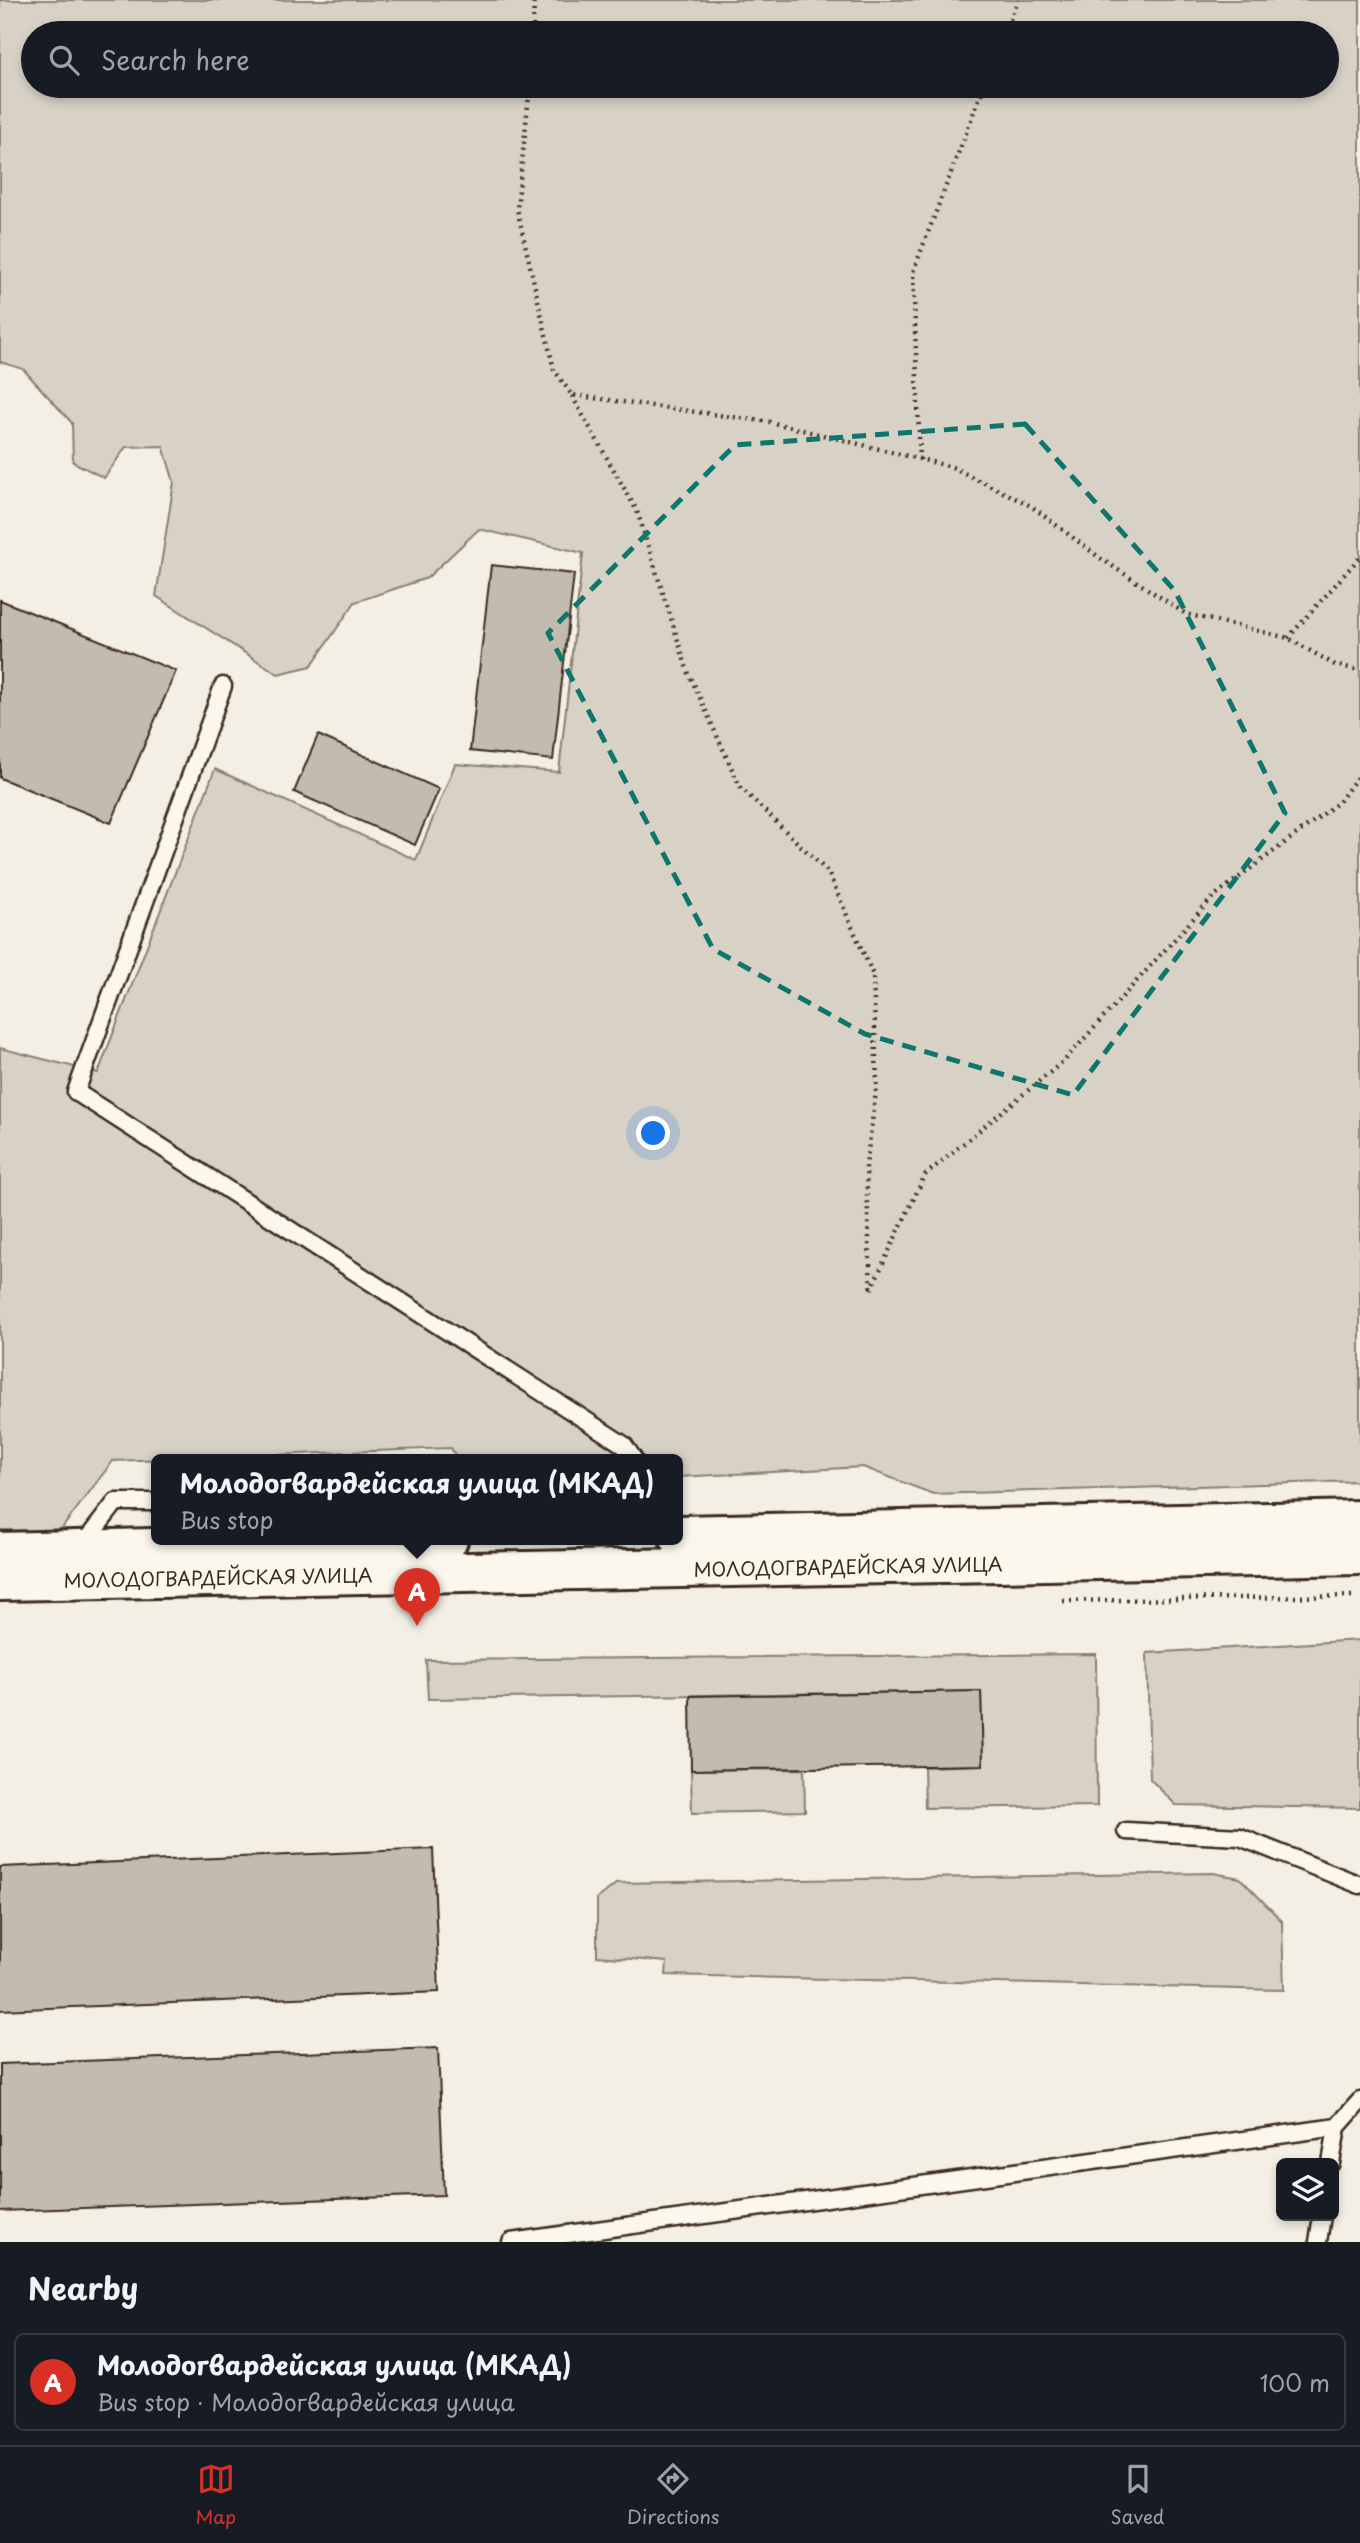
<!DOCTYPE html>
<meta charset="utf-8">
<style>
body{margin:0;font-family:"Playpen Sans",sans-serif;background:#242831;color:#f1f3f6}
.controls{position:absolute;right:21px;bottom:21px;display:grid;overflow:hidden;border-radius:10px;box-shadow:0 4px 10px #0003}
.controls button{width:63px;height:63px;display:grid;place-items:center;padding:0;border:0;border-bottom:2px solid #363941;background:#171b24;color:#f1f3f6;font:35px sans-serif}
.you{position:absolute;left:654px;top:1134px;width:24px;height:24px;margin:-18px;border:5px solid #fff;border-radius:50%;background:#1a73e8;box-shadow:0 0 0 10px #1a73e833}
.badge{display:grid;place-items:center;width:46px;height:46px;border-radius:50%;background:#d93025;color:#fff;font-size:23px;font-weight:700}
.pin{position:absolute;translate:-50% -58px;filter:drop-shadow(0 2px 4px #0008)}
.pin::after{content:'';position:absolute;top:37px;width:24px;height:21px;background:inherit;clip-path:polygon(0 0,100% 0,50% 100%)}
.popup{position:absolute;left:151px;top:1454px;width:532px;height:91px;box-sizing:border-box;display:grid;place-content:center;border-radius:10px;background:#171b24;filter:drop-shadow(0 2px 5px #0005);font-size:23px;white-space:nowrap;color:#9ea1a6}
.popup b{font-size:26px;color:#f1f3f6}
.popup::after{content:'';position:absolute;left:50%;top:100%;margin-left:-14px;border:14px solid transparent;border-top-color:#171b24}
.list{margin:0;padding:0;list-style:none}
h2{display:flex;justify-content:space-between;align-items:center;height:91px;margin:0;padding:0 28px;font-size:30px}
h2 small{font-size:23px;font-weight:400;color:#9ea1a6}
.list li{display:grid;grid-template-columns:46px 1fr auto;gap:21px;align-items:center;box-sizing:border-box;height:98px;margin:0 14px 14px;padding:0 14px;border:2px solid #363941;border-radius:10px}
.list b{display:block;font-size:26px;white-space:nowrap}
.list p{margin:0;font-size:23px;white-space:nowrap;color:#9ea1a6}
.list em{font-size:23px;font-style:normal;color:#9ea1a6}
.icon{flex:none;width:38px;height:38px;fill:none;stroke:currentColor;stroke-width:2;stroke-linecap:round;stroke-linejoin:round}
.map{position:relative;flex:none;width:1360px;height:2242px;overflow:hidden}
.search{position:absolute;background:#171b24;box-shadow:0 4px 10px #0003;left:21px;right:21px;top:21px;height:77px;display:flex;align-items:center;gap:18px;box-sizing:border-box;padding:0 24px;border-radius:38px;color:#9ea1a6;font-size:26px}
.sheet{height:203px;background:#171b24}
nav{display:flex;justify-content:space-around;align-items:center;box-sizing:border-box;height:98px;border-top:2px solid #363941;background:#171b24;font-size:19px;color:#9ea1a6}
nav a{display:grid;justify-items:center;gap:4px}
nav .on{color:#d93025}
.map>svg:first-child{display:block}
.green{fill:#d8d1c6;stroke:#8a7e72;stroke-width:2;fill-rule:evenodd}
.building{fill:#c3bbb0;stroke:#3b2a1e;stroke-width:2}
.lines{fill:none;stroke-linecap:round;stroke-linejoin:round}
.lane-casing{stroke:#3b2a1e;stroke-width:21}
.secondary-casing{stroke:#3b2a1e;stroke-width:44}
.path{stroke:#3b2a1e;stroke-width:4.5;stroke-dasharray:2 5;stroke-linecap:butt}
.lane{stroke:#fbf7ec;stroke-width:16}
.secondary{stroke:#fbf7ec;stroke-width:38}
.marked{fill:none;stroke:#0f766e;stroke-width:5;stroke-dasharray:14 9;stroke-linejoin:round}
.labels{text-anchor:middle;stroke-width:5;stroke-linejoin:round;paint-order:stroke}
.street-label{font-size:19px;fill:#3b2a1e;stroke:#fbf7ec}
</style>
<div class="map">
<svg width="1360" height="2242" viewBox="0 0 1360 2242">
<rect width="100%" height="100%" fill="#f3efe4"/>
<filter id="ink" filterUnits="userSpaceOnUse"><feTurbulence type="fractalNoise" baseFrequency=".0143" numOctaves="2"/><feDisplacementMap in="SourceGraphic" scale="14" xChannelSelector="R" yChannelSelector="G"/><feConvolveMatrix kernelMatrix="1 2 1 2 8 2 1 2 1" color-interpolation-filters="sRGB"/></filter>
<g filter="url(#ink)">
<path class="green" d="M0,0H1360V1481L933,1494L863,1467L678,1477V1460H458L451,1448L113,1461L59,1532L0,1530V1048L98,1073L215,769L416,860L455,764L559,772L583,553L479,529L427,578L355,602L311,666L278,674L156,596L174,482L163,446L126,447L104,478L73,462L72,423L23,369L0,362ZM33,33H1327V86H33Z
M1360,1640V1808L1176,1805L1150,1779L1147,1653Z
M1096,1654L1097,1806L925,1808L924,1767L983,1765L981,1691L428,1699L426,1660Z
M804,1769L805,1811L692,1813L691,1770Z
M1213,1873L1240,1878L1282,1921L1284,1990L666,1975L667,1962L597,1956V1899L617,1883Z"/>
<path class="building" d="M491,565L574,574L553,760L470,751Z
M0,600L176,671L111,823L0,778Z
M318,735L439,789L415,845L294,792Z
M981,1691L983,1765L691,1770L690,1696Z
M433,1849L439,1992L0,2010V1867Z
M438,2048L444,2195L0,2211V2064Z"/>
<g class="lines">
<g class="lane-casing">
<path id="lane" d="M223,686L76,1092L624,1445L634,1460
M82,1546L116,1502H156
M1126,1831L1240,1837L1360,1885
M1331,2163L1337,2127L1360,2101
M511,2242L1337,2127
M1318,2242L1322,2216"/>
</g>
<g class="secondary-casing">
<path id="secondary" d="M678,1535L1360,1520
M0,1552L448,1540
M0,1581L1360,1555"/>
</g>
<path class="path" d="M533,33L534,0
M1005,33L1018,0
M530,86L517,209L554,370L572,395L770,422L952,467L1031,506L1100,558L1186,614L1288,638L1335,665L1360,670
M572,396L637,511L687,669L740,787L828,872L873,975L877,1084L866,1166L871,1290
M920,460L913,272L984,86
M1288,638L1360,557
M871,1289L925,1175L1065,1060L1213,897L1339,802L1360,773
M1063,1601L1352,1596"/>
<use href="#lane" class="lane"/>
<use href="#secondary" class="secondary"/>
</g>
</g>
<path class="marked" d="M1025,424L1175,591L1285,813L1073,1095L865,1034L713,949L548,633L735,445Z"/>
<g class="labels">
<g class="street-label">
<text transform="translate(848 1567) rotate(-1)" y="7">МОЛОДОГВАРДЕЙСКАЯ УЛИЦА</text>
<text transform="translate(218 1578) rotate(-1)" y="7">МОЛОДОГВАРДЕЙСКАЯ УЛИЦА</text>
</g>
</g>
</svg>
<div class="controls">
<button><svg class="icon" aria-label="layers" viewBox="0 0 24 24"><path d="M12 4l9 5-9 5-9-5zM3 14l9 5 9-5"/></svg></button>
</div>
<div class="you"></div>
<div class="pin badge" style="left:417px;top:1626px">A</div>
<div class="popup"><b>Молодогвардейская улица (МКАД)</b>Bus stop</div>
<div class="search"><svg class="icon" aria-label="search" viewBox="0 0 24 24"><circle cx="10" cy="10" r="6"/><path d="M15 15l6 6"/></svg>Search here</div>
</div>
<section class="sheet">
<h2>Nearby<small></small></h2>
<ul class="list">
<li><span class="badge">A</span><div><b>Молодогвардейская улица (МКАД)</b><p>Bus stop · Молодогвардейская улица</p></div><em>100 m</em></li>
</ul>
</section>
<nav>
<a class="on"><svg class="icon" aria-label="map" viewBox="0 0 24 24"><path d="M3 6l6-2 6 2 6-2v14l-6 2-6-2-6 2zM9 4v14M15 6v14"/></svg>Map</a>
<a><svg class="icon" aria-label="directions" viewBox="0 0 24 24"><path d="M12 3l9 9-9 9-9-9zM9 14v-3h6M13 9l2 2-2 2"/></svg>Directions</a>
<a><svg class="icon" aria-label="saved" viewBox="0 0 24 24"><path d="M7 4h10v16l-5-4-5 4z"/></svg>Saved</a>
</nav>
